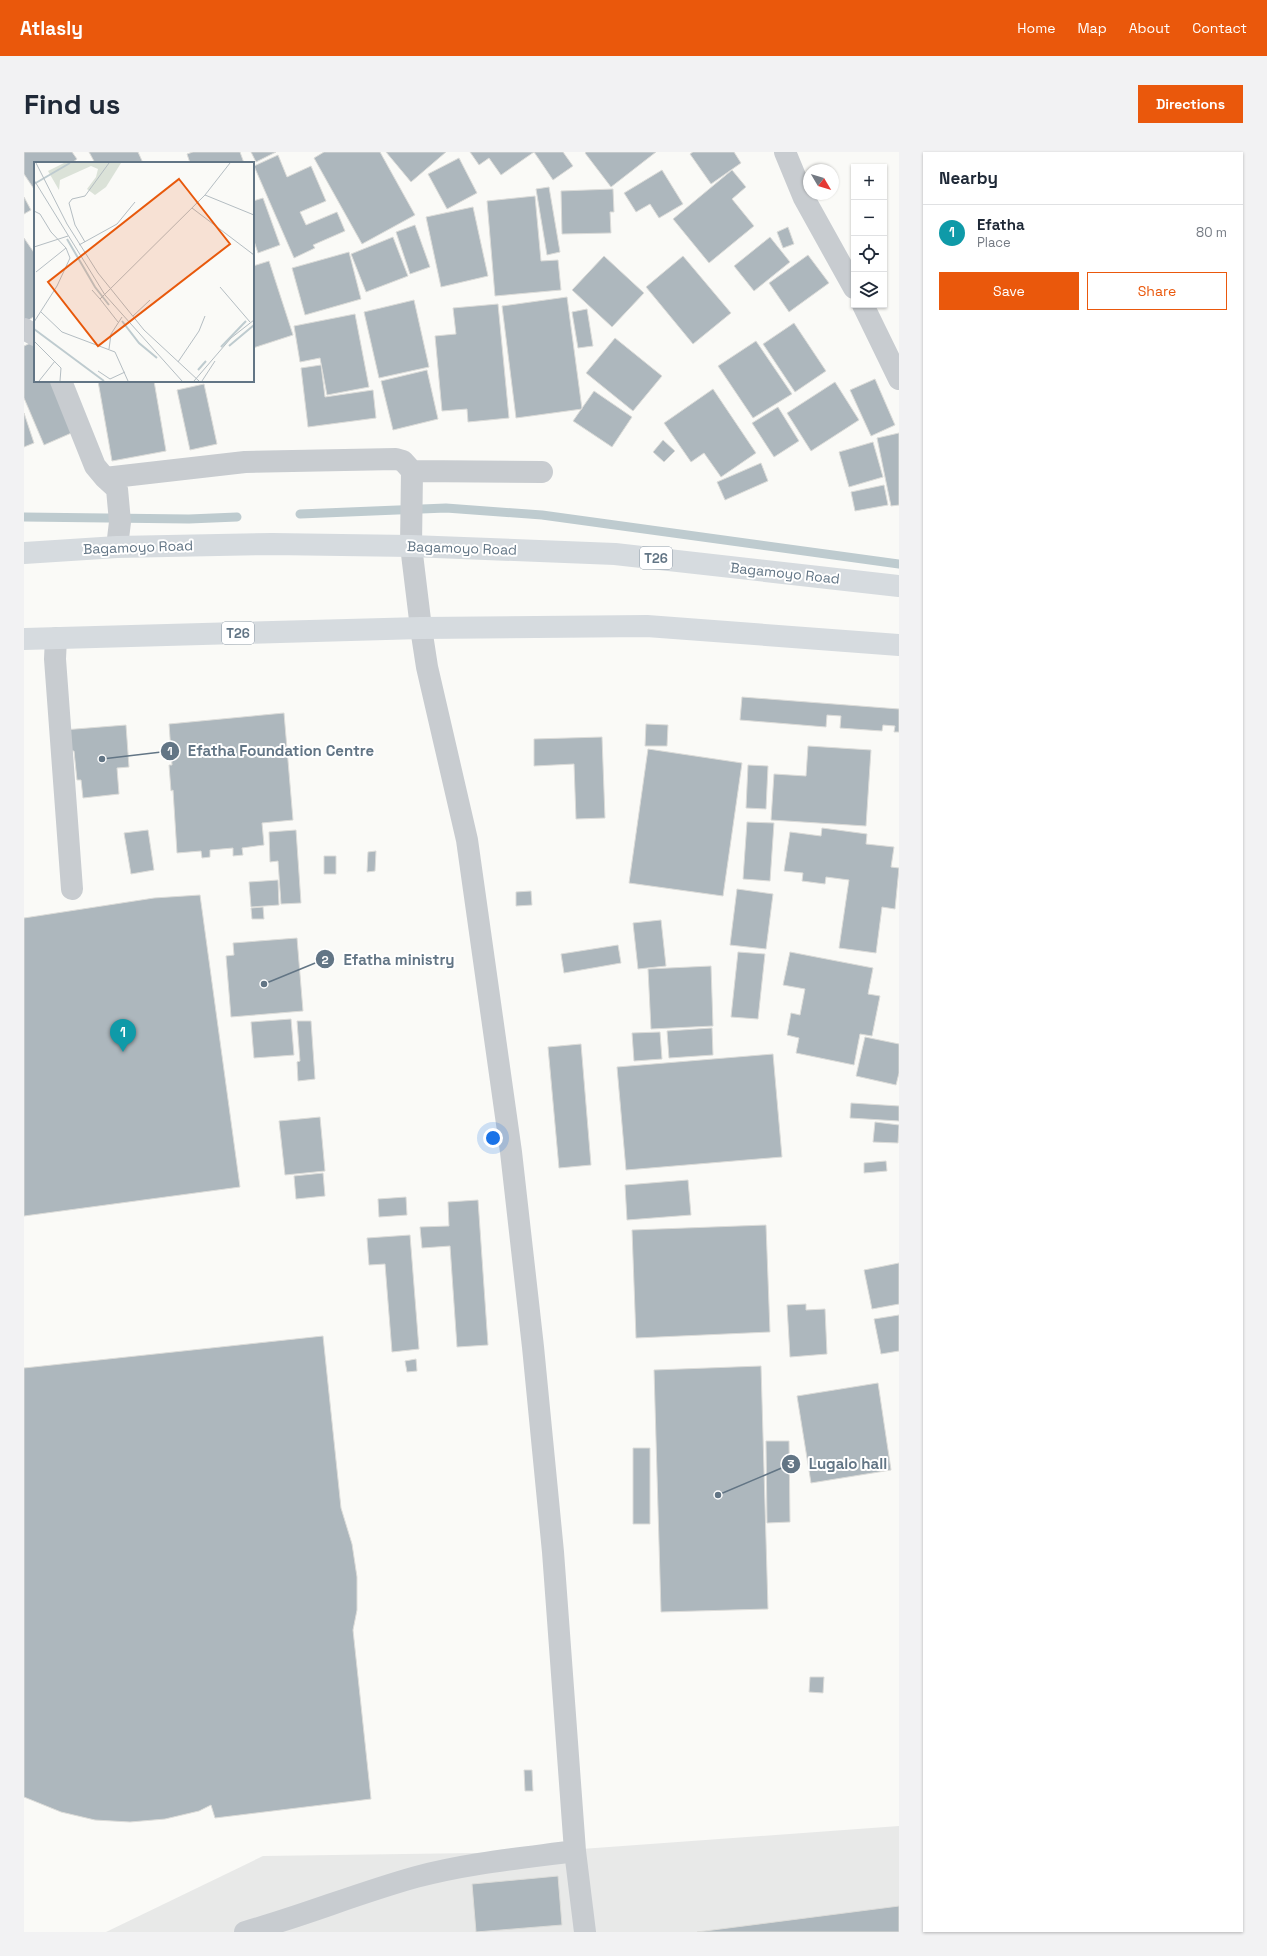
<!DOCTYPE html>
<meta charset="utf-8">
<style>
body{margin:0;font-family:"Space Grotesk",sans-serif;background:#f2f2f3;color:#1f2937}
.controls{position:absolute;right:12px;top:12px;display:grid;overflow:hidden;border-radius:0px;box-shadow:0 1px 3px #0004}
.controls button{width:36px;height:36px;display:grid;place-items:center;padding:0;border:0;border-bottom:1px solid #e0e1e3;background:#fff;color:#1f2937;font:20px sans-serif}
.compass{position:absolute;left:779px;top:12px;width:36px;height:36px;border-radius:50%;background:#fff;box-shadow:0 1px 3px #0004;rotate:128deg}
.you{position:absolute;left:469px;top:986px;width:14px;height:14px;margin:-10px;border:3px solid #fff;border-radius:50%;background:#1a73e8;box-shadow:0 0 0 6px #1a73e833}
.badge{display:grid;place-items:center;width:26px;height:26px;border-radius:50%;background:#ea580c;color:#fff;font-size:13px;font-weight:700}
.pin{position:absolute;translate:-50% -33px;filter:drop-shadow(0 1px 2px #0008)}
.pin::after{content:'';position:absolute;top:21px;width:14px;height:12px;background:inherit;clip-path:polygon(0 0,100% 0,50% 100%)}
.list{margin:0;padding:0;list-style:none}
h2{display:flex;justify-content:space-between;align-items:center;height:52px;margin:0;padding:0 16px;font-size:17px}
h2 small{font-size:13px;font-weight:400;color:#747a83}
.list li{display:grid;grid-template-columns:26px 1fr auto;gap:12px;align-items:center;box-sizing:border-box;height:56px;padding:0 16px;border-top:1px solid #e0e1e3}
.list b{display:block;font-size:15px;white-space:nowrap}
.list p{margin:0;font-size:13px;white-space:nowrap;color:#747a83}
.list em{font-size:13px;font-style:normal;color:#747a83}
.actions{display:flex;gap:8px;padding:12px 16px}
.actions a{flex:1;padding:9px 0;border:1px solid #ea580c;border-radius:0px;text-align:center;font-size:14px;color:#ea580c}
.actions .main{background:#ea580c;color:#fff}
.icon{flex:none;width:22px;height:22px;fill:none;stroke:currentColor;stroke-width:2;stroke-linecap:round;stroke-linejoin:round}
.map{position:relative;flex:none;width:875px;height:1780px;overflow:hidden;border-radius:0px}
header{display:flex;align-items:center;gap:24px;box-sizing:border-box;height:56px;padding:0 20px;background:#ea580c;color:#fff}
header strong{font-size:19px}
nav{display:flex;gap:22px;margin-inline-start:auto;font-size:14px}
.intro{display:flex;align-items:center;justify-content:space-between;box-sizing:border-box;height:96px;padding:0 24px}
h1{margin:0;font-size:28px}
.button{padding:10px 18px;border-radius:0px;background:#ea580c;color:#fff;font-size:14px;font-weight:700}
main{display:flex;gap:24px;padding:0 24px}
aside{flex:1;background:#fff;border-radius:0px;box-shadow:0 1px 3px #0004}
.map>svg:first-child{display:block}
.built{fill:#e8e9e8}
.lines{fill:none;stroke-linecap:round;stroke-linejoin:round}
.stream{stroke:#becbcf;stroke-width:9}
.building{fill:#adb7bd;stroke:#dcdcd9}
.minor{stroke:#c8ccd0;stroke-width:22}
.highway{stroke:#d6dbdf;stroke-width:22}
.labels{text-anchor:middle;stroke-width:4;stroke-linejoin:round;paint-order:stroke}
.shield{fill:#fff;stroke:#919eaa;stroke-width:1}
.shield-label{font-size:13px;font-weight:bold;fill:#627585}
.street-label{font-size:14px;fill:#627585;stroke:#fff}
.inset-river{fill:none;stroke:#becbcf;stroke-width:2}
.inset-road{fill:none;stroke:#b4bdc2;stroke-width:1}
.view{fill:#e8590c;fill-opacity:0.15;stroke:#e8590c;stroke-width:2}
.inset-edge{fill:none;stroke:#627585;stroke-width:2}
.leader{fill:none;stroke:#627585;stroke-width:1.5}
.callout-dot{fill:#627585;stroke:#fff;stroke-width:1.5}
.mark-label{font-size:12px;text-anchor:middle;font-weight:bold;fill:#fff}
.callout-label{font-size:15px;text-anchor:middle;font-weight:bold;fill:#627585;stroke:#fff;stroke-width:4;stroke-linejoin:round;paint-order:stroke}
</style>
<header>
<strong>Atlasly</strong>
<nav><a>Home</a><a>Map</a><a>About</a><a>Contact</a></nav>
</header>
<div class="intro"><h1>Find us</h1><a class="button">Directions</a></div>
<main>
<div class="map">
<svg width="875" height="1780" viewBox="0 0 875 1780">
<rect width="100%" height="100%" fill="#fafaf7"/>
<path class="built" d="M875,1674V1780H82L239,1704L516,1700Z"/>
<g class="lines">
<path class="stream" d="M276,362L422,356L518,363L875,412
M0,365L165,367L213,365"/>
</g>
<path class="building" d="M0,0H48L53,7L48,11H11L10,37L0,22Z
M65,0H114L119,11H71Z
M169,0H216L220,11H166L163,2Z
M227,0H252L232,10Z
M300,0H356L391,63L338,92L290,6Z
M362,0H422L387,30Z
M446,0H539L549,14L529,28L510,0L477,23L465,6L455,13Z
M562,0H632L587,35L561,1Z
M669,0H710L717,11L687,32L666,2Z
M254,3L263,25L287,14L302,49L276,60L282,73L313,60L321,79L289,93L291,96L270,106L230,14Z
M435,6L453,41L423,57L404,22Z
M638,18L659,52L635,66L626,52L612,60L600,41Z
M708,18L722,35L708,47L730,74L685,111L649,67Z
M525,35L536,100L523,103L512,37Z
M589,37L590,60H586L587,81L538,82L537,39Z
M511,44L517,109L534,108L537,138L471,144L463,49Z
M0,45L7,58L0,62Z
M239,46L256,93L234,101L229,86V49Z
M449,55L464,124L417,135L402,65Z
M391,73L406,115L386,122L372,80Z
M764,75L770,92L759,96L753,80Z
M369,85L384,124L342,140L327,102Z
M746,85L766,110L730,139L710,114Z
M0,86L11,102V164L0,171Z
M325,100L337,147L281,163L268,116Z
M784,103L805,131L765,160L745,131Z
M580,104L620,141L588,175L548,138Z
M659,104L707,161L669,192L622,135Z
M245,109L269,183L229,196V114Z
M543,145L558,257L492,266L478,154Z
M390,148L405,215L355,226L340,160Z
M474,152L485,266L444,270L443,257L418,259L411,184L432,182L429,156Z
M563,157L569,194L554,196L548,160Z
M331,162L345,235L303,243L296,206L276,210L270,174Z
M770,171L802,219L771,240L739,192Z
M591,186L638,224L609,259L562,221Z
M11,189V229H31L52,279L20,293L0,246V194Z
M732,189L768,242L729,266L694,214Z
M297,213L301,245L349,238L352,266L284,275L277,216Z
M403,218L414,267L369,278L357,229Z
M851,227L871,273L847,284L826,238Z
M74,229H130L142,299L88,309Z
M811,230L835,268L787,299L763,261Z
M180,232L193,292L166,298L153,238Z
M689,237L732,301L697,325L680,301L667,310L640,271Z
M570,239L608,265L588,295L549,269Z
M754,255L775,289L750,305L728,271Z
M0,261L10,291L0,295Z
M875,281V353L867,354L853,286Z
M639,288L651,299L640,310L629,300Z
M849,290L859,325L825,335L815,300Z
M737,311L744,329L701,348L693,330Z
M860,333L864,353L831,359L827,340Z
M718,545L875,557V580H870L871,574L859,573L858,579L816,576L817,564L803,563L802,575L716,568Z
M260,561L269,668L238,671L240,693L218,696L219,703L209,704V696L186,698V705L178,706L177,699L153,701L149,638L147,639L145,613H148L145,572Z
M622,572L644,573L643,594H621Z
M102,573L105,615L93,616L95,642L59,646L57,628H53L50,599H41L39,578Z
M578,585L581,666L552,667L550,612L510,614V587Z
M784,594L847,598L842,674L747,668L750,622L782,624Z
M624,597L718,611L699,744L605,731Z
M724,613L744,614L742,657L722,656Z
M723,670L750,671L746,729L719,727Z
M798,676L843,682L842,692L870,695L867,715L875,716L871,757L858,755L852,801L815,796L825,728L802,725L801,732L778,729L779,721L760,719L766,680L797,684Z
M124,678L130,718L107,722L100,681Z
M272,678L277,751L257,752L254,709L246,710L245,680Z
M352,699L351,719L343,720L344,700Z
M300,704H312V722H300Z
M254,728L255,753L227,755L225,730Z
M713,737L749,742L742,797L706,793Z
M507,739L508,753L492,754V740Z
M176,743L216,1035L0,1064V766L130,746Z
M239,755L240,767H228L227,756Z
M637,768L642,814L614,817L609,771Z
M273,786L279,859L207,865L202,804L210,803L209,791Z
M594,793L597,811L540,821L537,802Z
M714,800L741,802L734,867L707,865Z
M766,800L849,816L844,842L856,844L848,884L836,882L830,913L772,901L775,886L763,883L767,861L776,863L781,837L759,833Z
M687,814L689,874L627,877L624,817Z
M267,867L270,903L230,906L227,870Z
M273,869H287L291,927L274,929L273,910L276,909Z
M688,876L689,903L645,906L643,879Z
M636,880L638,907L610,909L608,881Z
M841,885L875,892V921L872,933L832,924Z
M557,892L567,1013L535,1016L524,895Z
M749,902L758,1005L602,1018L593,915Z
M827,951L875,954V969L826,966Z
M296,965L301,1019L261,1023L255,969Z
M851,970L875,973L874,991L849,990Z
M862,1009L863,1019L840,1021V1011Z
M299,1021L301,1044L272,1047L270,1024Z
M664,1028L667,1063L603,1068L601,1033Z
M382,1045L383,1063L355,1065L354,1047Z
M454,1048L464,1193L433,1195L426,1094L398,1096L396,1075L425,1074L424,1050Z
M742,1073L746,1180L612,1186L608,1078Z
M386,1083L395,1197L368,1200L361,1112L345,1113L343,1086Z
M875,1111V1152L848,1157L840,1118Z
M782,1152V1158L801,1157L803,1202L766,1205L763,1153Z
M875,1163V1199L857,1202L850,1167Z
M299,1184L317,1356L328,1392L333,1425V1458L329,1478L347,1647L191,1666L187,1653L175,1659L141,1667L106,1670L71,1668L37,1660L0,1645V1216Z
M392,1207L393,1219L383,1220L381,1209Z
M737,1214L744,1457L637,1460L630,1218Z
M854,1231L867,1318L787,1331L773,1244Z
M742,1289H765L766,1370L743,1371Z
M609,1296H626V1372H609Z
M786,1525H800L799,1541L785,1540Z
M500,1618H508L509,1639H501Z
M534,1724L538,1773L452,1780L448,1732Z
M875,1754V1780H673Z"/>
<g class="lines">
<path class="minor" d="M761,0L780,46L830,136
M839,153L875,227
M0,177L11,183
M37,229L71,314L81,326L93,337L96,370L93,395
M388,319L518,320
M81,326L221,310L372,307L379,309L388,319L387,394L397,476L403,515L443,688L487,1000L509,1195L529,1400L551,1699L561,1780
M32,486L31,507L48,737
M221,1780C279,1764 334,1741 392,1725C444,1711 499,1706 551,1699"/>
<path class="highway" d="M0,401L93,395L248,392L387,394L591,402L875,434
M0,487L397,476L623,474L875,493"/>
</g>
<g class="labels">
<g class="shield">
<rect x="616" y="395" width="32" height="22" rx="3"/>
<rect x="198" y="470" width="32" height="22" rx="3"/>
</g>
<g class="shield-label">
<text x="632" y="411">T26</text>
<text x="214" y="486">T26</text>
</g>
<g class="street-label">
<text transform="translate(114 395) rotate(-2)" y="5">Bagamoyo Road</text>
<text transform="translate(438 396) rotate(2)" y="5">Bagamoyo Road</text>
<text transform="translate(761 421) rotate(6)" y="5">Bagamoyo Road</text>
</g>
</g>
<g transform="translate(10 10)">
<rect width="220" height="220" fill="#fafaf7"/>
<path d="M30,1H87L72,25L61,33L53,27L62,15L64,7L57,4L26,18L25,28L14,9Z" fill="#dbe2d8"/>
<path class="inset-river" d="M0,22L36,1M33,77L61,125L75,143M88,159L105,181L123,196M0,167L70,219M195,184L220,163M187,185L212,159M164,208L172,199"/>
<path class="inset-road" d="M2,1L33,62L64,111L110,168L165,219M0,18L71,133L148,219M171,33L220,53M158,46L220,93M0,49L6,52L17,70L32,86L36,96L23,124L0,160M51,80L41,63L35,41L38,37L51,34L75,1M45,83L83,62L101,40M0,85L34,74M2,110L32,86M186,125L216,160M58,128L66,137M7,150L28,170L81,190L94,219M99,154L116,138M84,160L66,137L171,33L196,1M0,179L27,206L26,219M75,187L77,172L88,155M144,200L165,169L171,154M64,209L76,217L91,210M5,219L21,199M160,219L197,176L220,158M168,219L181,199"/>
<path class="view" d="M145,17L196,82L64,184L14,120Z"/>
<rect width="220" height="220" class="inset-edge"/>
</g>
<path class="leader" d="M78 607L146 599M240 832L301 807M694 1343L767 1312"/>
<g class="callout-dot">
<circle cx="78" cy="607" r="4"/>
<circle cx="240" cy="832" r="4"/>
<circle cx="694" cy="1343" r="4"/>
<circle cx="146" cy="599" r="10"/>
<circle cx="301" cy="807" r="10"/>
<circle cx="767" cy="1312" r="10"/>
</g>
<g class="mark-label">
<text x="146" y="603">1</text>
<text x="301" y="812">2</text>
<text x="767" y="1316">3</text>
</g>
<g class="callout-label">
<text x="257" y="604">Efatha Foundation Centre</text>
<text x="375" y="813">Efatha ministry</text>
<text x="824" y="1317">Lugalo hall</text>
</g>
</svg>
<div class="controls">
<button>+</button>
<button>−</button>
<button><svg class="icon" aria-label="locate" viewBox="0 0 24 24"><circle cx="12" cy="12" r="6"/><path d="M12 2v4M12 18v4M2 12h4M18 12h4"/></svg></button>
<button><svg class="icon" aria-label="layers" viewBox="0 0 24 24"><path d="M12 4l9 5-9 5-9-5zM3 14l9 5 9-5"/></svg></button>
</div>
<svg class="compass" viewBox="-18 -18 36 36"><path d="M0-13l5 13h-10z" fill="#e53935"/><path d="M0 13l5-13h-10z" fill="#747a83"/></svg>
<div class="you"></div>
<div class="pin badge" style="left:99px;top:900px;background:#0f9aa8">1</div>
</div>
<aside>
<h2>Nearby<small></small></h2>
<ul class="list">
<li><span class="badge" style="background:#0f9aa8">1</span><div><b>Efatha</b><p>Place</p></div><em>80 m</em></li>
</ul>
<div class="actions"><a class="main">Save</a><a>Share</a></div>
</aside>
</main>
